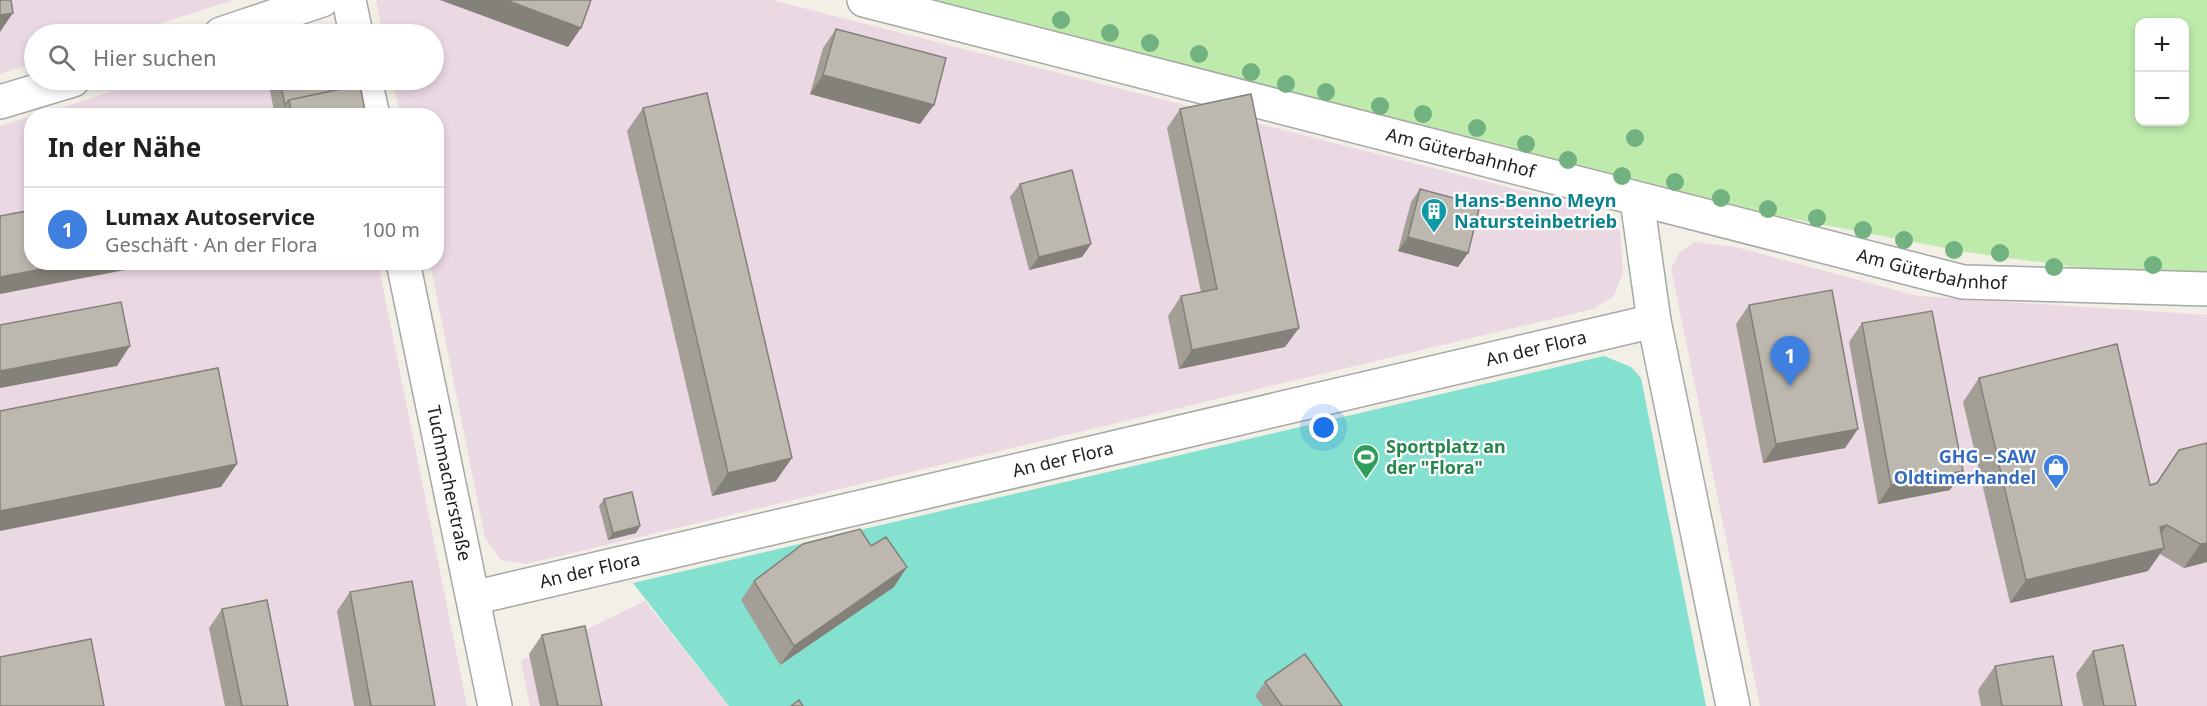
<!DOCTYPE html>
<html lang="de">
<meta charset="utf-8">
<style>
body{margin:0;font-family:"Noto Sans",sans-serif;background:#f6f6f6;color:#202124}
.controls{position:absolute;right:18px;top:18px;display:grid;overflow:hidden;border-radius:12px;box-shadow:0 3px 9px #0003}
.controls button{width:54px;height:54px;display:grid;place-items:center;padding:0;border:0;border-bottom:2px solid #e0e0e0;background:#fff;color:#202124;font:30px sans-serif}
.you{position:absolute;left:1324px;top:428px;width:21px;height:21px;margin:-15px;border:4px solid #fff;border-radius:50%;background:#1a73e8;box-shadow:0 0 0 9px #1a73e833}
.badge{display:grid;place-items:center;width:39px;height:39px;border-radius:50%;background:#d02900;color:#fff;font-size:20px;font-weight:700}
.pin{position:absolute;translate:-50% -50px;filter:drop-shadow(0 2px 3px #0008)}
.pin::after{content:'';position:absolute;top:32px;width:21px;height:18px;background:inherit;clip-path:polygon(0 0,100% 0,50% 100%)}
.list{margin:0;padding:0;list-style:none}
h2{display:flex;justify-content:space-between;align-items:center;height:78px;margin:0;padding:0 24px;font-size:26px}
h2 small{font-size:20px;font-weight:400;color:#757577}
.list li{display:grid;grid-template-columns:39px 1fr auto;gap:18px;align-items:center;box-sizing:border-box;height:84px;padding:0 24px;border-top:2px solid #e0e0e0}
.list b{display:block;font-size:22px;white-space:nowrap}
.list p{margin:0;font-size:20px;white-space:nowrap;color:#757577}
.list em{font-size:20px;font-style:normal;color:#757577}
.icon{flex:none;width:33px;height:33px;fill:none;stroke:currentColor;stroke-width:2;stroke-linecap:round;stroke-linejoin:round}
.map{position:relative;flex:none;width:2207px;height:706px;overflow:hidden}
.search{position:absolute;background:#fff;box-shadow:0 3px 9px #0003;left:24px;top:24px;width:420px;height:66px;display:flex;align-items:center;gap:15px;box-sizing:border-box;padding:0 21px;border-radius:33px;color:#757577;font-size:22px}
.panel{position:absolute;background:#fff;box-shadow:0 3px 9px #0003;left:24px;top:108px;width:420px;height:162px;border-radius:24px}
.map>svg:first-child{display:block}
.industrial{fill:#ead8e3}
.grass{fill:#beebac;fill-rule:evenodd}
.pitch{fill:#84e0cf}
.lines{fill:none;stroke-linecap:round;stroke-linejoin:round}
.minor-casing{stroke:#a7a7a7;stroke-width:36}
.minor{stroke:#fff;stroke-width:33}
.tree{fill:#72b280}
.wall{fill:#a39e96}
.shaded-wall{fill:#84817a}
.building{fill:#bdb8af;stroke:#84817a;stroke-width:1.5}
.labels{text-anchor:middle;stroke-width:4.5;stroke-linejoin:round;paint-order:stroke}
.street-label{font-size:18px;fill:#202020;stroke:#fff}
.culture-label{font-size:18px;font-weight:bold;fill:#0d838f;stroke:#fff;text-anchor:start}
.leisure-label{font-size:18px;font-weight:bold;fill:#27864d;stroke:#fff;text-anchor:start}
.shop-label{font-size:18px;font-weight:bold;fill:#366cbe;stroke:#fff;text-anchor:end}
</style>
<div class="map">
<svg width="2207" height="706" viewBox="0 0 2207 706">
<rect width="100%" height="100%" fill="#f1efe6"/>
<path class="industrial" d="M0,0H234L126,34H34V63L0,74Z
M376,0H771L1578,205L1620,230L1623,273L1614,296L1593,309L526,564L501,560L485,538L430,263L436,262V116L400,115L392,80H434V34H383Z
M148,80H341L348,116H35Z
M31,116L32,262L378,263L467,706H0V126Z
M1695,242L1735,247L1918,296L2207,315V706H1760L1671,268L1680,252Z
M645,601L729,706H530L521,661Z"/>
<path class="grass" d="M918,0H2207V272H2111L1966,252L1652,192ZM2140,22H2184V122H2140Z"/>
<path class="pitch" d="M1604,356L1631,367L1641,378L1706,706H729L633,583Z"/>
<g class="lines">
<g class="minor-casing">
<g id="minor">
<path d="M349,0L356,34"/>
<path id="s1" d="M864,0L1963,282L2207,289"/>
<path d="M221,34L322,0"/>
<path d="M365,80L373,116"/>
<path d="M0,102L73,80"/>
<path d="M1637,200L1654,321L1733,706"/>
<path id="s2" d="M403,262L495,706"/>
<path id="s3" d="M473,598L1654,321"/>
</g>
</g>
<use href="#minor" class="minor"/>
</g>
<g class="tree">
<circle cx="1061" cy="20" r="9"/>
<circle cx="1110" cy="33" r="9"/>
<circle cx="1150" cy="43" r="9"/>
<circle cx="1199" cy="54" r="9"/>
<circle cx="1251" cy="72" r="9"/>
<circle cx="1286" cy="84" r="9"/>
<circle cx="1326" cy="92" r="9"/>
<circle cx="1380" cy="106" r="9"/>
<circle cx="1423" cy="114" r="9"/>
<circle cx="1477" cy="128" r="9"/>
<circle cx="1635" cy="138" r="9"/>
<circle cx="1526" cy="144" r="9"/>
<circle cx="1568" cy="160" r="9"/>
<circle cx="1622" cy="176" r="9"/>
<circle cx="1675" cy="182" r="9"/>
<circle cx="1721" cy="198" r="9"/>
<circle cx="1768" cy="209" r="9"/>
<circle cx="1817" cy="218" r="9"/>
<circle cx="1863" cy="230" r="9"/>
<circle cx="1904" cy="240" r="9"/>
<circle cx="1954" cy="250" r="9"/>
<circle cx="2000" cy="253" r="9"/>
<circle cx="2153" cy="265" r="9"/>
<circle cx="2054" cy="267" r="9"/>
</g>
<path class="wall" d="M836,29L920,124L810,94L823,48Z
M268,80H354L355,86L366,116H275Z
M643,108L776,481L712,496L627,131Z
M1180,109L1285,347L1179,369L1168,316L1181,296L1201,292L1167,128Z
M1020,184L1091,244L1082,257L1029,270L1010,197Z
M1420,189L1468,253L1458,267L1398,251L1411,202Z
M1749,305L1845,448L1763,463L1736,324Z
M1862,323L1950,490L1878,504L1849,342Z
M1979,378L2150,485L2156,484L2179,450L2207,562L2184,568L2160,554L2148,571L2010,603L1963,402Z
M604,499L640,526L636,533L608,540L599,506Z
M754,581L894,587L780,665L741,600Z
M350,592L435,706H354L337,611Z
M222,609L288,706H225L209,628Z
M542,635L602,706H540L529,654Z
M2093,651L2136,706H2083L2076,674Z
M1995,666L2062,706H1981L1978,690Z
M1265,682L1342,706H1263L1255,696Z"/>
<path class="shaded-wall" d="M440,0H506L581,28L568,47Z
M13,13L0,32V15Z
M823,75L934,105L920,124L810,94Z
M1408,237L1468,253L1458,267L1398,251Z
M1091,244L1082,257L1029,270L1039,257Z
M78,262H153L151,265L0,294V277Z
M1299,328L1285,347L1179,369L1192,350Z
M130,346L117,366L0,388V371Z
M1858,429L1845,448L1763,463L1776,444Z
M792,458L776,481L712,496L728,473Z
M237,464L221,487L0,531V511Z
M1963,471L1950,490L1878,504L1891,485Z
M2167,525L2151,549L2160,527Z
M640,526L636,533L608,540L613,533Z
M2207,543V562L2184,568L2200,544Z
M2164,548L2148,571L2010,603L2026,580Z
M907,567L894,587L780,665L794,646Z"/>
<path class="building" d="M0,0H11L13,13L0,15Z
M506,0H591L581,28Z
M836,29L946,58L934,105L823,75Z
M280,80H354L355,86L289,100L285,105Z
M360,85L366,116H292L289,100Z
M707,93L792,458L728,473L643,108Z
M1251,94L1299,328L1192,350L1181,296L1217,289L1180,109Z
M1072,170L1091,244L1039,257L1020,184Z
M1420,189L1480,205L1468,253L1408,237Z
M32,210V262H78L0,277V216Z
M1832,290L1858,429L1776,444L1749,305Z
M121,302L130,346L0,371V325Z
M1932,311L1963,471L1891,485L1862,323Z
M2117,344L2150,485L2157,483L2179,450L2207,443V543L2200,544L2167,525L2160,527L2164,548L2026,580L1979,378Z
M218,368L237,464L0,511V411Z
M632,492L640,526L613,533L604,499Z
M860,529L871,546L886,537L907,567L794,646L754,581L803,544Z
M412,581L435,706H371L350,592Z
M267,600L288,706H242L222,609Z
M585,626L602,706H558L542,635Z
M91,639L104,706H0V657Z
M2123,645L2136,706H2104L2093,651Z
M1305,654L1342,706H1282L1265,682Z
M2053,656L2062,706H2002L1995,666Z
M799,700L803,706H791Z"/>
<defs>
<g id="building-pin" transform="scale(1.35)"><path d="M0 17L-7.5 6A9.5 9.5 0 1 1 7.5 6Z" fill="#0f9aa8" stroke="#fff"/><path d="M-4-6H4V6H1V3H-1V6H-4ZM-2.5-4.3h1.7v1.8h-1.7ZM.8-4.3h1.7v1.8H.8ZM-2.5-1h1.7V.8h-1.7ZM.8-1h1.7V.8H.8Z" fill="#fff"/></g>
<g id="stadium-pin" transform="scale(1.35)"><path d="M0 17L-7.5 6A9.5 9.5 0 1 1 7.5 6Z" fill="#2e9e5b" stroke="#fff"/><path d="M0-5a6.5 5 0 1 0 0 10a6.5 5 0 1 0 0-10ZM-3.5-1.8h7v3.6h-7Z" fill="#fff"/></g>
<g id="shop-pin" transform="scale(1.35)"><path d="M0 17L-7.5 6A9.5 9.5 0 1 1 7.5 6Z" fill="#3f7fe0" stroke="#fff"/><path d="M-5-2.5h2.3a2.7 3.5 0 0 1 5.4 0H5L5.5 6h-11ZM-1.5-2.5h3a1.5 2.3 0 0 0-3 0Z" fill="#fff"/></g>
</defs>
<g fill-rule="evenodd">
<use href="#building-pin" x="1434" y="211"/>
<use href="#stadium-pin" x="1366" y="457"/>
<use href="#shop-pin" x="2056" y="467"/>
</g>
<g class="labels">
<g class="street-label">
<text dy="6" stroke="none"><textPath href="#s1" startOffset="616">Am Güterbahnhof</textPath></text>
<text dy="6" stroke="none"><textPath href="#s1" startOffset="1102">Am Güterbahnhof</textPath></text>
<text dy="6" stroke="none"><textPath href="#s3" startOffset="1092">An der Flora</textPath></text>
<text dy="6" stroke="none"><textPath href="#s3" startOffset="606">An der Flora</textPath></text>
<text dy="6" stroke="none"><textPath href="#s2" startOffset="226">Tuchmacherstraße</textPath></text>
<text dy="6" stroke="none"><textPath href="#s3" startOffset="120">An der Flora</textPath></text>
</g>
<g class="culture-label">
<text x="1454" y="207">Hans-Benno Meyn<tspan x="1454" dy="21">Natursteinbetrieb</tspan></text>
</g>
<g class="leisure-label">
<text x="1386" y="453">Sportplatz an<tspan x="1386" dy="21">der "Flora"</tspan></text>
</g>
<g class="shop-label">
<text x="2036" y="463">GHG – SAW<tspan x="2036" dy="21">Oldtimerhandel</tspan></text>
</g>
</g>
</svg>
<div class="controls">
<button>+</button>
<button>−</button>
</div>
<div class="you"></div>
<div class="pin badge" style="left:1790px;top:386px;background:#3f7fe0">1</div>
<div class="search"><svg class="icon" aria-label="search" viewBox="0 0 24 24"><circle cx="10" cy="10" r="6"/><path d="M15 15l6 6"/></svg>Hier suchen</div>
<section class="panel">
<h2>In der Nähe<small></small></h2>
<ul class="list">
<li><span class="badge" style="background:#3f7fe0">1</span><div><b>Lumax Autoservice</b><p>Geschäft · An der Flora</p></div><em>100 m</em></li>
</ul>
</section>
</div>
